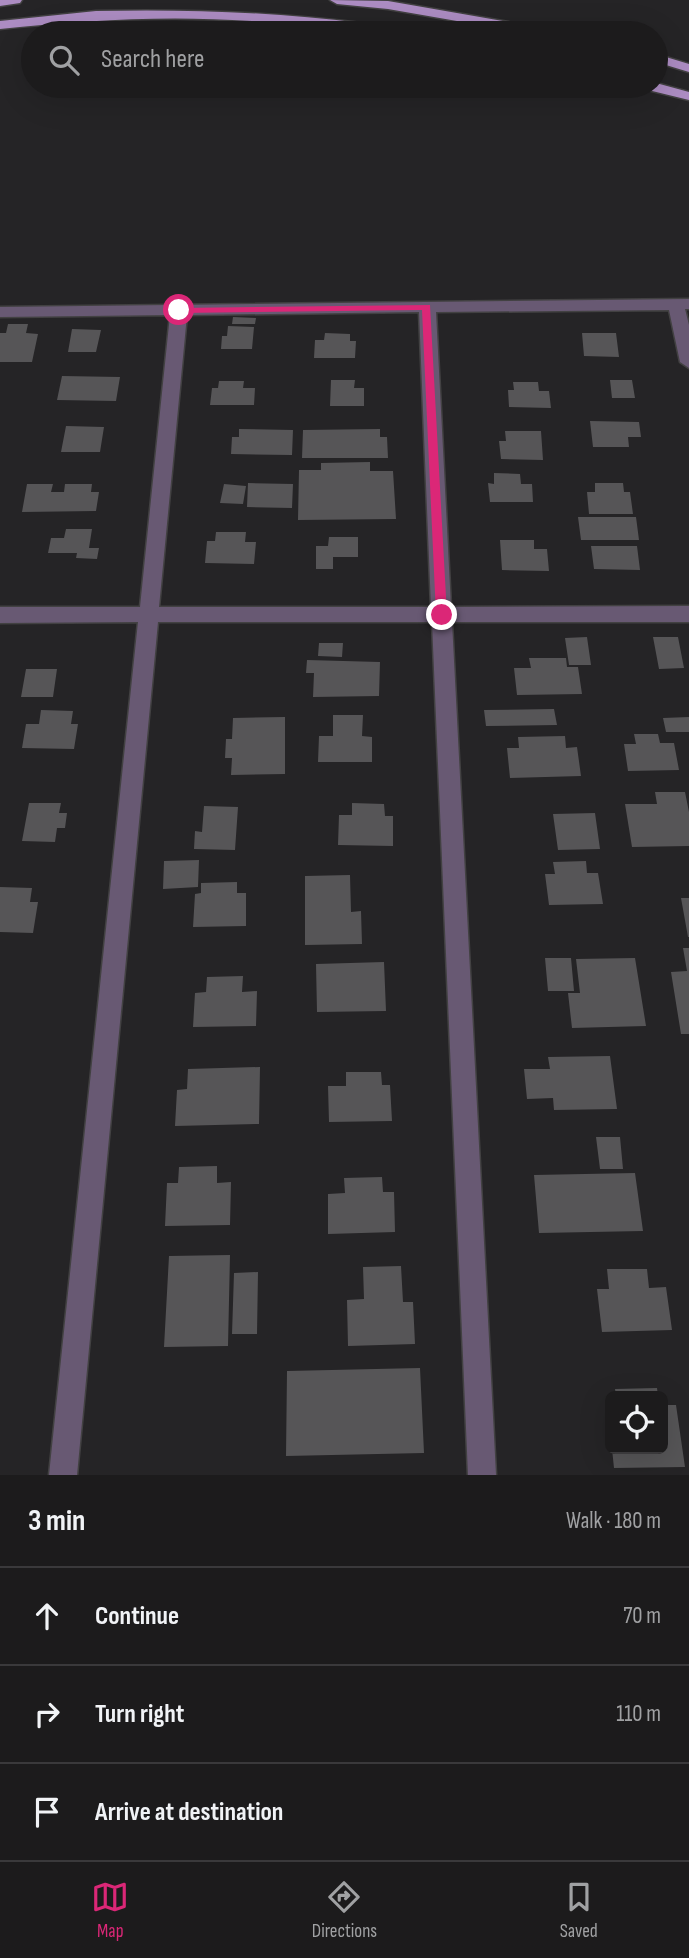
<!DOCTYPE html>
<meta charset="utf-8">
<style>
body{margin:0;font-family:"Sofia Sans Condensed",sans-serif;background:#252425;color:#f1f3f6}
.controls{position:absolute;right:21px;bottom:21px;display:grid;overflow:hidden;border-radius:10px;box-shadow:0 7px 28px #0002}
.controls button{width:63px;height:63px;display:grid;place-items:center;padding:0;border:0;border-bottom:2px solid #3a393b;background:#1c1b1c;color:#f1f3f6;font:35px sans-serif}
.stop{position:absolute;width:21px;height:21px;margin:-16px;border:5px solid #db2777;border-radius:50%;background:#fff}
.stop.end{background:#db2777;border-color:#fff;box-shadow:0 2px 7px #0008}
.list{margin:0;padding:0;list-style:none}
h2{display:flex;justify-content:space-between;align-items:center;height:91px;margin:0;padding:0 28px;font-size:30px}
h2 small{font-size:23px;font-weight:400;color:#a0a1a3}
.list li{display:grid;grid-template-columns:46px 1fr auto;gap:21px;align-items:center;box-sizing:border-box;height:98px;padding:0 28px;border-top:2px solid #3a393b}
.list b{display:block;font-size:26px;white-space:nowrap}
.list em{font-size:23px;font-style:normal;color:#a0a1a3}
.icon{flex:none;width:38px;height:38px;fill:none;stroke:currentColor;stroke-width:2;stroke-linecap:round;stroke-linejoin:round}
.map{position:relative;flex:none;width:689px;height:1475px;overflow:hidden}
.search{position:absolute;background:#1c1b1c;box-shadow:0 7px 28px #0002;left:21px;right:21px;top:21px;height:77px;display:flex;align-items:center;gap:18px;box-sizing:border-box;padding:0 24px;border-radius:38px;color:#a0a1a3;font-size:26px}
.sheet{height:385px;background:#1c1b1c}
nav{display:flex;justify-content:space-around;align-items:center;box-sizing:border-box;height:98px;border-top:2px solid #3a393b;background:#1c1b1c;font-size:19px;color:#a0a1a3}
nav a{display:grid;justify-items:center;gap:4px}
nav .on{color:#db2777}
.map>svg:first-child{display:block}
.building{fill:#565557}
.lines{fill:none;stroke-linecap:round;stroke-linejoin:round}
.minor-casing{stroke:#424142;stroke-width:3}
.major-casing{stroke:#424142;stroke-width:3}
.minor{fill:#685973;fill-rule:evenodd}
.major{fill:#ac8cc2;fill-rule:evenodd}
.route{fill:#db2777}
</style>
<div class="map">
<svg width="689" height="1475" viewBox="0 0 689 1475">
<rect width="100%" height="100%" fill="#252426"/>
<path class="building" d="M233,317L256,318L255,324H232Z
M8,324H28L26,333L38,334L32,362H0V333H6Z
M228,326L254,327L252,349H221L222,336H227Z
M72,329L101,330L96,352H68Z
M325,333L350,334V341H356L355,358H314L315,340H324Z
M582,333H616L619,357L584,356Z
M62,376L120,377L116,401L57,400Z
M331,380H355L354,388H364V406H330Z
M610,380H632L635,398H612Z
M219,381H244L243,388H255L254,405H210L212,388H218Z
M513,382H538L539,391H549L551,408L509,407L508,390H514Z
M590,421L639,422L641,437H628L629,447H593Z
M66,426L104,427L100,452H61Z
M239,429L293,430L292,455L231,454L232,437H239Z
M380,429V437H387L388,458H302L303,430Z
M505,431H541L543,460L501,459L499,441H506Z
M370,462V471H393L396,519L298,520L299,470H321V463Z
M494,473L520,474L521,484H532L533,502H490L488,483L494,484Z
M248,483L293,484L292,508L247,507Z
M595,483H623L624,492H630L633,514H589L587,492H595Z
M27,484H53L51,492H64L65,484H92L91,492H99L96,511L22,512Z
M224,484L246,486L243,504L220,503Z
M578,517H636L639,540H581Z
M66,529H92L89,548H99L97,559L76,558L77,553H48L51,538H64Z
M216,532H246L245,542H256L254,564L205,563L207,541H215Z
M329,537H358V557H333V569H316V546H328Z
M500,540H534V549H547L549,571L502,570Z
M591,546H637L640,570L594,569Z
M587,637L591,665H569L565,638Z
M653,637H678L684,668L659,669Z
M319,643H343L342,657L318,656Z
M529,658H566L567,667H578L582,694L517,695L514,668H531Z
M307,660L380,662L379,696L313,697L314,673H306Z
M26,669H57L53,697H21Z
M554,709L557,725L486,726L484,710Z
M41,710L73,711L71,724H78L74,749L22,748L26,724H39Z
M333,715H363L362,736L372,737V762H318L319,736H333Z
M285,717V774L231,775L232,758H225L226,739H232L233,718Z
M689,717V732H666L663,718Z
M634,734H658L660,743H674L679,770L628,771L624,744H636Z
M565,736L566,748L577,747L581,776L510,778L507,748H519L518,737Z
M655,792H685L689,812V846L632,847L625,804H657Z
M29,803H61L59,813H67L65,828H57L55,842L22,841Z
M352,803L384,804L385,816H393V846L338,845L339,815H352Z
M204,806L238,807L235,850L194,849L195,831L202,832Z
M595,813L600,849L558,850L553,814Z
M199,860L198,887L163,889L164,861Z
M586,861L587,873H598L603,904L549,905L545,874H555L553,862Z
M350,875L351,912L361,911L362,944L305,945V876Z
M237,882V893H246V926L193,927L195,894L201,893V883Z
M0,887L32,888L30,902H38L33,933L0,932Z
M681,898H689V937H688Z
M683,948H689V1034H681L671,972L687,971Z
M545,958H571L574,991H548Z
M635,958L646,1026L572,1028L568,993H580L576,959Z
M384,962L386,1011L317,1012L316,964Z
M243,976L242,992L257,991L256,1026L193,1027L195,993L206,992L207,977Z
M610,1056L617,1109L554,1110L553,1098L527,1099L524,1069H550L548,1057Z
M260,1067L259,1124L175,1126L177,1090L187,1089L188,1069Z
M346,1072H381L382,1085H390L392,1121L329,1122L328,1086H346Z
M596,1137H620L623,1169H600Z
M217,1166V1183L231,1182L230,1225L165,1226L167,1183H178L179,1167Z
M635,1173L643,1231L539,1233L534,1175Z
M382,1177L383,1192H394L395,1232L328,1234V1194L345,1193L344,1178Z
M230,1255L228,1346L164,1347L169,1256Z
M401,1266L403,1302H413L415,1344L348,1346L347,1300L364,1299L363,1267Z
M607,1269H647L649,1288L666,1287L672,1330L602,1332L597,1289H609Z
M258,1272L257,1334H232L234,1273Z
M420,1368L424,1453L286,1456L287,1371Z
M657,1388L658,1396H616L615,1389Z
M663,1405H676L685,1467L614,1468L612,1449H663Z"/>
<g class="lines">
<g class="minor-casing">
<path id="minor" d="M689,299V309H685L689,325V368L680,362L669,310L436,312L451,607L689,606V622H452L496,1475H468L432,622H158L77,1475H49L138,622L0,623V607H140L170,315L0,317V307ZM419,312L431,607H159L187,315Z"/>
</g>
<g class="major-casing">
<path id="major" d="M0,0H22L20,3L0,6Z
M330,0L388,1L548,29L555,33H526L388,9L337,4Z
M96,11C185,9 273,12 361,23C375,24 402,24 413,33C360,36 305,24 252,21C165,15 86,20 0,29V21Z
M656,54L689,64V72L656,62Z
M656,83L689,92V100L644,89L642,86H656Z"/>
</g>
<use href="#minor" class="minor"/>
<use href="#major" class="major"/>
</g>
<path class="route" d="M430,305L447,615L442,619L436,615L422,310L179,313L175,310L179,308Z"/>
</svg>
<div class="controls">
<button><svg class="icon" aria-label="locate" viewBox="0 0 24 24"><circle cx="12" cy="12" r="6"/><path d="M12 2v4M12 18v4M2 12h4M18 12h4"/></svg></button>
</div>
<div class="stop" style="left:179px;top:310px"></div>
<div class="stop end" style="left:442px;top:615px"></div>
<div class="search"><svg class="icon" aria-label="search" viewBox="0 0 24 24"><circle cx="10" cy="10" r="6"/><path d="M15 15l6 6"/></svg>Search here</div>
</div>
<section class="sheet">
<h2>3 min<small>Walk · 180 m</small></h2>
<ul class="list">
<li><svg class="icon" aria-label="ahead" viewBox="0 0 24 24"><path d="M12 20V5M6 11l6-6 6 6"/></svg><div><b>Continue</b></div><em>70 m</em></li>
<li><svg class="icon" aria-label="right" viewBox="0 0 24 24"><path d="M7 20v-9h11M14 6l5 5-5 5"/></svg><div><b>Turn right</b></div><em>110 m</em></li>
<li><svg class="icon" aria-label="arrive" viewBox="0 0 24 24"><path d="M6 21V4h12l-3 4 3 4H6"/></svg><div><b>Arrive at destination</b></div></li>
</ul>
</section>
<nav>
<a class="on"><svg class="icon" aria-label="map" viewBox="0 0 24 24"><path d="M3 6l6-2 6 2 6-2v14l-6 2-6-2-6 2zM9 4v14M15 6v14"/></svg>Map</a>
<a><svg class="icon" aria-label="directions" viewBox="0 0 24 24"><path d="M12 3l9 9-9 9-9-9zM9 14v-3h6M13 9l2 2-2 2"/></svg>Directions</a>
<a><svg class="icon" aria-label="saved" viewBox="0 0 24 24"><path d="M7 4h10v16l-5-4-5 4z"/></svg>Saved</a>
</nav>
